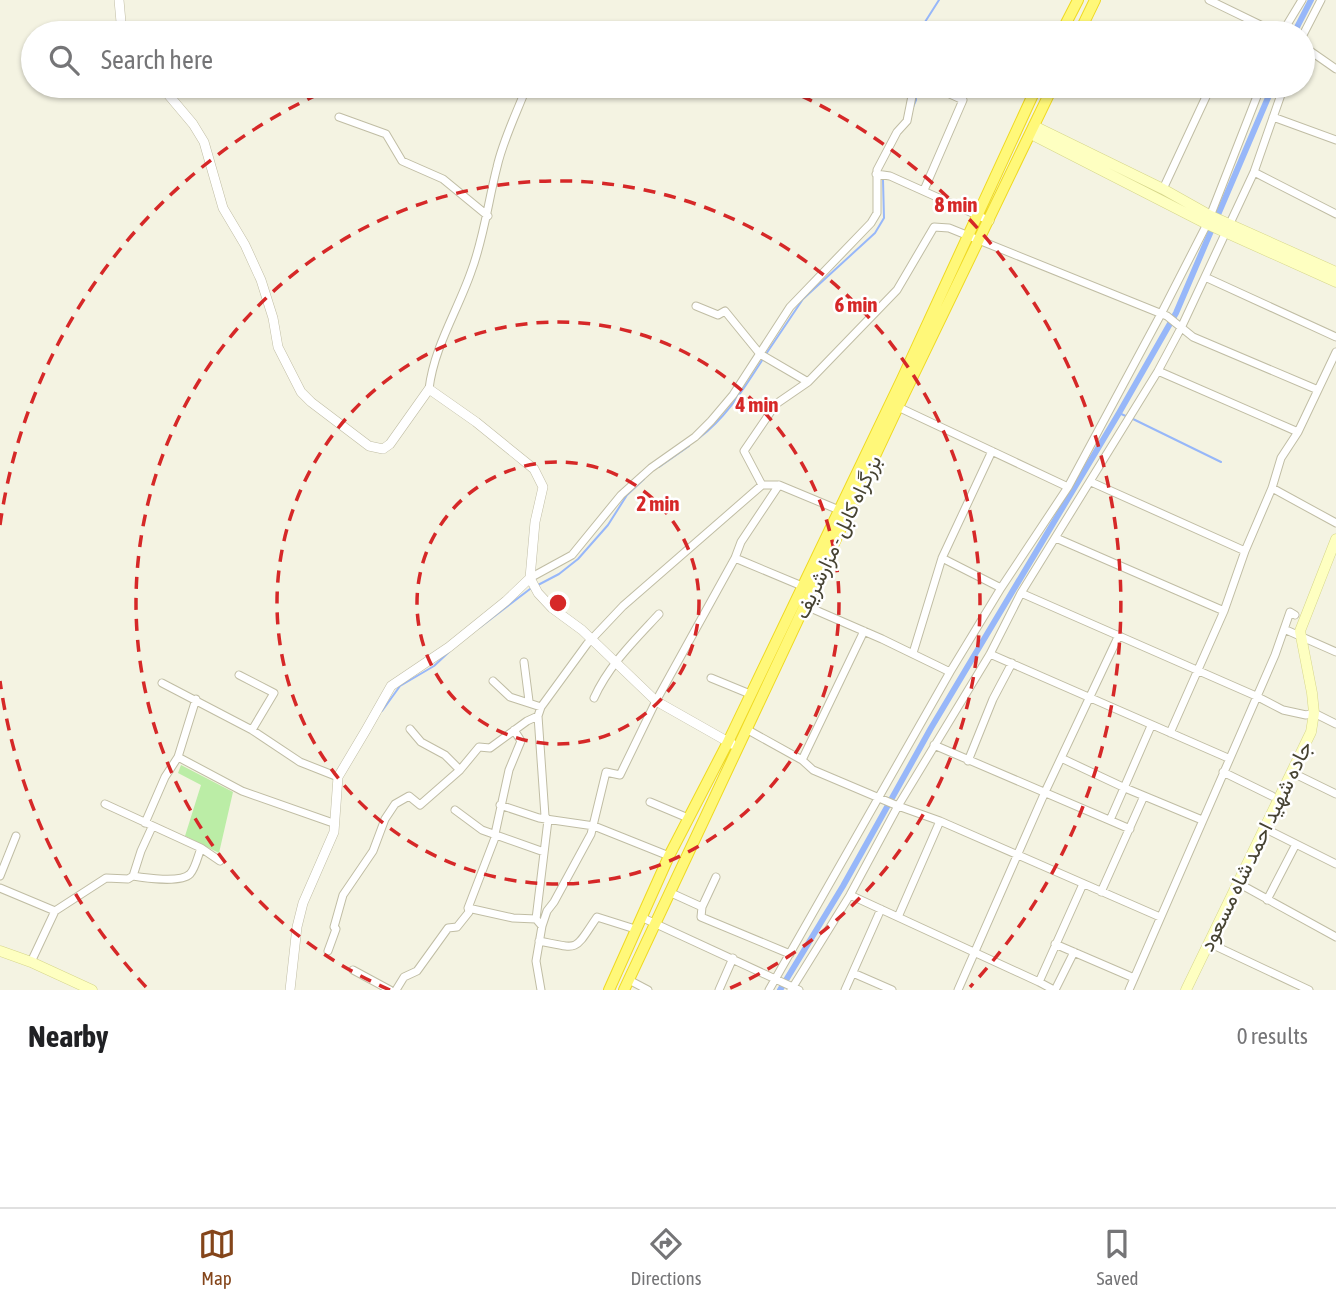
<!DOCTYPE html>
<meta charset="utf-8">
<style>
body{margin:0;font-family:"Asap Condensed",Vazirmatn,sans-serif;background:#f6f6f6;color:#202124}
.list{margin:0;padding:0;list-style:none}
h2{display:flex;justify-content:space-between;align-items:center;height:91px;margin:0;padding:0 28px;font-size:30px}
h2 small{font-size:23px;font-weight:400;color:#757577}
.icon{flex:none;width:38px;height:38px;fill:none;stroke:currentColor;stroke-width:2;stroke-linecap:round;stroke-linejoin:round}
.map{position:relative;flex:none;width:1336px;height:990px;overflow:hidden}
.search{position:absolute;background:#fff;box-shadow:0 2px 5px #0004;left:21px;right:21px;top:21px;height:77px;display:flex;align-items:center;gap:18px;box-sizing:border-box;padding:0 24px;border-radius:38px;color:#757577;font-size:26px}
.sheet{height:217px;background:#fff}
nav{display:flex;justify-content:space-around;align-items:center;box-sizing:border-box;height:98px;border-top:2px solid #e0e0e0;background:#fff;font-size:19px;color:#757577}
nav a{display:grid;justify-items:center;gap:4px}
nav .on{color:#84451a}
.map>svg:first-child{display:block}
.green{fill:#bbeda6}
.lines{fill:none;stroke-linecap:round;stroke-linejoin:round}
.stream{stroke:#97b7f9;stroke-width:2}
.canal{stroke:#97b7f9;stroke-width:6}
.minor-casing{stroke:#c0bda4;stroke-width:9}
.tertiary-casing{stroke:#c0bda4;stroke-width:10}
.secondary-casing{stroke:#d6d68a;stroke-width:11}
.trunk-casing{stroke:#efd921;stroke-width:12}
.minor{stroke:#fff;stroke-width:7}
.tertiary{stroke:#fff;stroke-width:9}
.secondary{stroke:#feffc1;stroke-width:10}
.trunk{stroke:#fff879;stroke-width:10}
.ring{fill:none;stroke:#d62828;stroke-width:3.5;stroke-dasharray:12 9}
.labels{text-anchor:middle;stroke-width:5;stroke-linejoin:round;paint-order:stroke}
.street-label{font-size:21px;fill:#464332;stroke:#fff}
.centre{fill:#d62828;stroke:#fff;stroke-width:3.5}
.ring-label{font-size:21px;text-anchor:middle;font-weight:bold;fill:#d62828;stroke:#fff;stroke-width:5;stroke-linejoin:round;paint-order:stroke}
</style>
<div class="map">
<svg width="1336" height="990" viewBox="0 0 1336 990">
<rect width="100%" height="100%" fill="#f4f3e2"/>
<path class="green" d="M181,765L233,792L219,853L185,836L201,785L178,773Z"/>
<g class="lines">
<path class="stream" d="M918,33L939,0
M913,107L916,100L915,86
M766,354L803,299L875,233L884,218L883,180
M1119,413L1128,417
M1133,419L1221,462
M699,438C727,417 744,388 763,359
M659,467L689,446
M538,585L559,574L578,559L608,525L627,495L644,479
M479,628L530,589
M382,711L400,686L434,666L450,651"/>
<path class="canal" d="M1294,33L1311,0
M780,990L843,886L931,728L1119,413L1176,313L1273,86"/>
<g class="minor-casing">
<path id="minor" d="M1209,0L1277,33
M1282,33L1302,0
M1303,35L1321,0
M1303,46L1336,69
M339,117L386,134L402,161L443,179L488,216
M1273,117L1336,140
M1254,172L1336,214
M876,174L890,176L990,221
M1163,189L1211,86
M924,190L963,100L932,86
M1205,277L1336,337
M696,306L718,315L725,311L760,354L808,382L897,290L934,227L949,228L1167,316L1193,337L1318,390
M1158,371L1298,432
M429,389C434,347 457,312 471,272C484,238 488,202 497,167C503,140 517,112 527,86
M898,407L1068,487
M1091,482L1245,551
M762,485L744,451L776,404L808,382
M1272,488L1336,523
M1056,538L1224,611
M735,558L802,586
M942,558L1001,588
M530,578L572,555L621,495L651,468L695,437L711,421L733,395L790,307L871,223L877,213V170L897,132L907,121L912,96L911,86
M1021,593L1256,696L1283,710L1306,715L1314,713L1336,724
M806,606L882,639L950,672
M1284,629L1336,652
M913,653L942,558L992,451
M990,654L1228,758
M524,662L529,701
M239,675L274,693L252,730
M711,678L750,694
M493,681L510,697L541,707
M162,683L252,730L300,762L338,777
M594,698C609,665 634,641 659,614
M196,699L178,757L242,791L333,823
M410,729L421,742L445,755L460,770
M748,730L802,760L813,770L898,806L940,821L1160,917
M1170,733L1224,611L1245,551L1272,488L1281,458L1298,432L1336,352
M934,745L1130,829
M1061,758L1125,788L1202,820
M802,760L864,631
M968,761L993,699L1012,663
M1223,772L1272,796
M1293,773L1336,794
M650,802L688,818
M105,804L201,848L220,861
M500,805L539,818L594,826L669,856
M455,810L482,830L544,852
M1110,820L1151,726
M145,823L165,777L178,757
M1264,828L1336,864
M495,834L509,770L521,741L514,730
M0,876L16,836
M133,876C145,878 181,883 190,874C195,869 198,856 201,848
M716,877L702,907L701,917L790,954
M1238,883L1336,937
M0,888L55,911
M669,892L702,907
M1101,892L1144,796
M850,895L1039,982
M1267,900L1296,844
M468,908L513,918L536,919
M641,917L799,990
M898,917L940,821
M542,926L547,911L554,902L591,834L606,772L620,775L656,701L735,558L741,542L779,485
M539,941C581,949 573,952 597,917L635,929
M1209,943L1309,990
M1055,944L1134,978
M328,951L336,929L334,927L343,895L373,851L385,819L395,804L409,796L420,805L460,770L479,747L490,748L527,721L538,716
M31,962L55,911L106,878L128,879L133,876L141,851L152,827
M353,970L390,990
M853,973L892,990
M629,980L648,990
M396,990L404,977L417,971L448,928L457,927L469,912L468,908L496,835
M541,990L536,961L542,926L536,919L548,820L545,816L538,716L541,707L587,644L623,606L762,485H779L839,510
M719,990L733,958
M769,990L950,672L1001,588L1068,487L1161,314L1207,224L1261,86
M791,990L850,895L898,806L990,654L1021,593L1158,371L1181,328L1254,172L1284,86
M845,990L881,909
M958,990L1045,792L1119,635
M1054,990L1039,982L1083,884
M1055,990L1074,952
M1129,990L1275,655L1290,612L1295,615"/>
</g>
<g class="tertiary-casing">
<path id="tertiary" d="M119,0L122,33
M161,86L193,124L204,142L223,208L245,245L261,280L273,318L278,347L301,392L311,402L369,446L383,449L390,444L429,389L476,422L534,469L543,487L535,522L530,578L506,601L449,647L391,686L366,730L338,777L334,832L303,903L297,927L290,990
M530,578L538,593L552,608L582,630L656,701L732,744"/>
</g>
<g class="secondary-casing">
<path id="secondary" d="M1034,126L1163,189L1211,216L1336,272
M1031,134L1207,224L1336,282
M0,951L31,962L92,990
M1186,990L1311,732L1314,713L1312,693L1300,631L1336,539"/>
</g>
<g class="trunk-casing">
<path id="trunk" d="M1061,33L1078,0
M1079,33L1095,0
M609,990L669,856L728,742L902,379L1037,86
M624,990L898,407L1053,86"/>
</g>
<use href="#minor" class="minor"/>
<use href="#tertiary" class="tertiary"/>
<use href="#secondary" class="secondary"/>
<use href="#trunk" class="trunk"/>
</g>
<g class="ring">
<circle cx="558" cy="603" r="141"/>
<circle cx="558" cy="603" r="281"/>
<path d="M390 990A422 422 0 1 1 726 990"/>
<path d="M146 987A563 563 0 0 1 0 681M0 525A563 563 0 0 1 334 87M782 87A563 563 0 0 1 970 987"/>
</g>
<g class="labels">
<g class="street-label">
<text transform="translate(838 537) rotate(-65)" y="7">بزرگراه کابل - مزارشریف</text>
<text transform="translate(1256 846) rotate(-64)" y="7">جاده شهيد احمد شاه مسعود</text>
</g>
</g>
<circle cx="558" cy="603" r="10" class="centre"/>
<g class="ring-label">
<text x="956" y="212">8 min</text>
<text x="856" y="312">6 min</text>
<text x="757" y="412">4 min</text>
<text x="658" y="511">2 min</text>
</g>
</svg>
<div class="search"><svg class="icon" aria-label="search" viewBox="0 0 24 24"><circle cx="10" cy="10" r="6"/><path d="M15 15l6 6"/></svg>Search here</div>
</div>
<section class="sheet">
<h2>Nearby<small>0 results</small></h2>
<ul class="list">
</ul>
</section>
<nav>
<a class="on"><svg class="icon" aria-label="map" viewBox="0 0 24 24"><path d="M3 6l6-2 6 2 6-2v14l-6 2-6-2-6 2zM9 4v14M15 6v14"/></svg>Map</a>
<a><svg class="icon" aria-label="directions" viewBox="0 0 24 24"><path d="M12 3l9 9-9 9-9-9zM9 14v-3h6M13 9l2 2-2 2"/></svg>Directions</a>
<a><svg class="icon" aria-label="saved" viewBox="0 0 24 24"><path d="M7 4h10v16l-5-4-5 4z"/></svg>Saved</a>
</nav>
